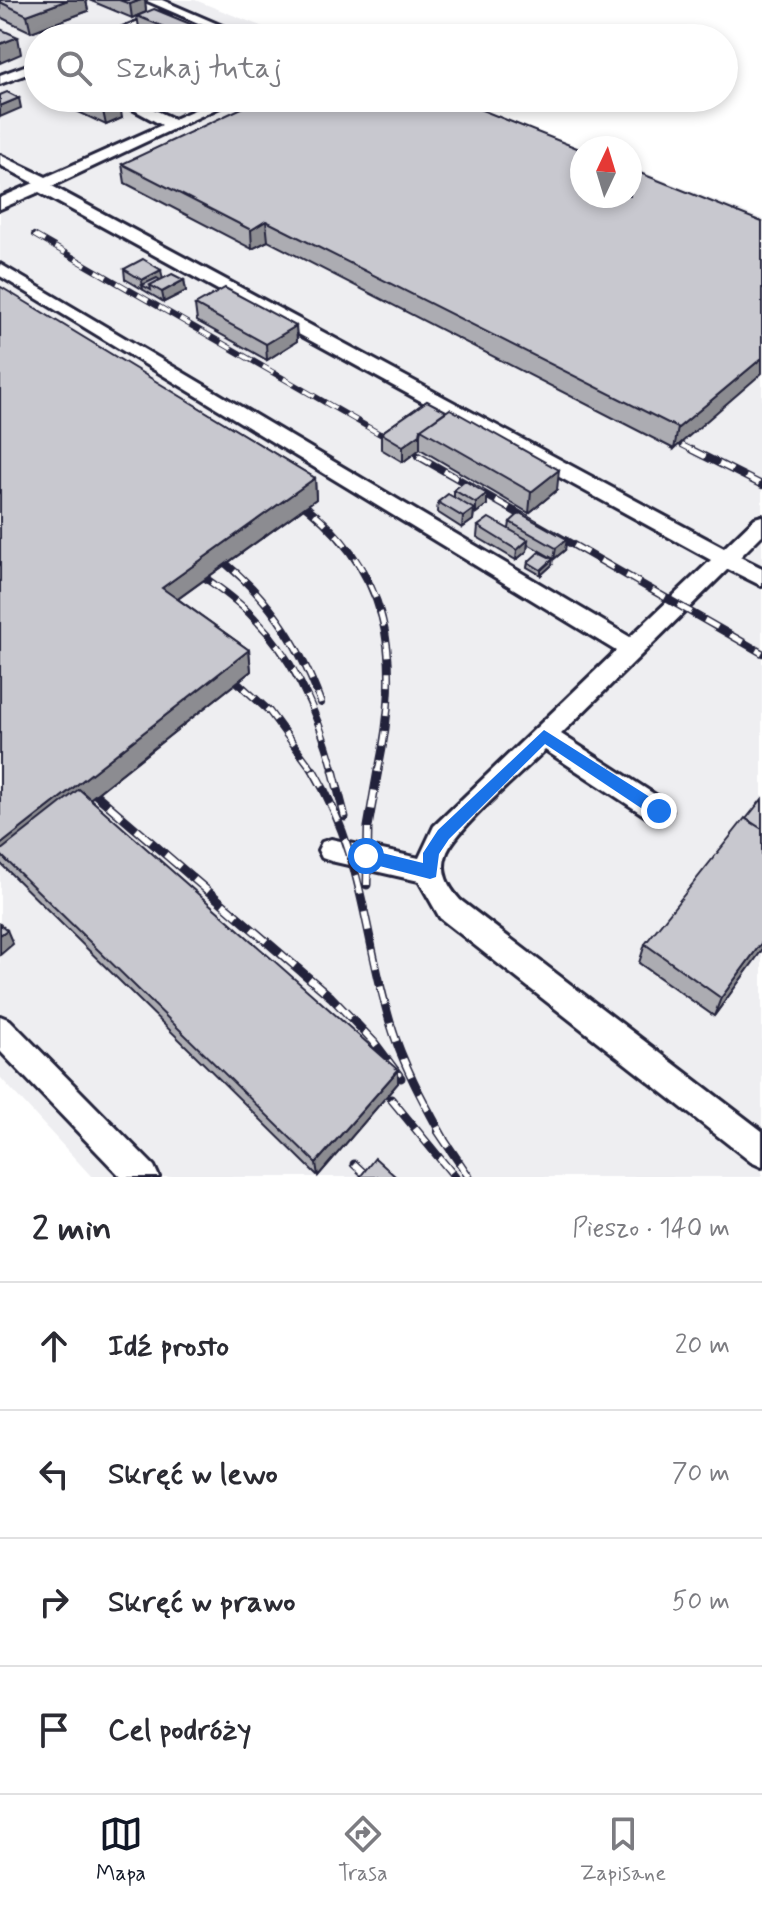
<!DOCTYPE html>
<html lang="pl">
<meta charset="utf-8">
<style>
body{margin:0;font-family:Mynerve,sans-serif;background:#f2f2f3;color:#2b2b33}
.compass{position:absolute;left:570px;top:136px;width:72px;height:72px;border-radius:50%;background:#fff;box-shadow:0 4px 12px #0003;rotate:4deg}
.stop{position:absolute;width:24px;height:24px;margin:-18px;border:6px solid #1a73e8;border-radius:50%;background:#fff}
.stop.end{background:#1a73e8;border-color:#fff;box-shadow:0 2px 8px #0008}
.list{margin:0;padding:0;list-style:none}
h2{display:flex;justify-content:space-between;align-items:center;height:104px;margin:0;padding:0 32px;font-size:34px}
h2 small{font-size:26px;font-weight:400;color:#7c7c81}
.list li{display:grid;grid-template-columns:52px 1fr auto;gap:24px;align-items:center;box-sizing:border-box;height:128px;padding:0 32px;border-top:2px solid #e1e1e2}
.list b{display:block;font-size:30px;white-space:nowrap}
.list em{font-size:26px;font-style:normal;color:#7c7c81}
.icon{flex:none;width:44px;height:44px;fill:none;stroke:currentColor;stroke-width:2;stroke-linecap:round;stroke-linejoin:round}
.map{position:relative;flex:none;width:762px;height:1177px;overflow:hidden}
.search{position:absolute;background:#fff;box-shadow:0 4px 12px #0003;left:24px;right:24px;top:24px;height:88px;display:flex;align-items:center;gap:20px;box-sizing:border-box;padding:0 28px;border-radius:44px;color:#7c7c81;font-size:30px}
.sheet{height:616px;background:#fff}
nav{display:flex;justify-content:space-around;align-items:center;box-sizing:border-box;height:112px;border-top:2px solid #e1e1e2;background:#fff;font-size:22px;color:#7c7c81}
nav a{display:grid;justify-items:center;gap:4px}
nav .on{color:#111827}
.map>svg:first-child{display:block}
.built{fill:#eeeef1}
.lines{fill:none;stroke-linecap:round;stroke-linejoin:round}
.minor-casing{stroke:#22223b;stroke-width:6}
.minor{fill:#fff;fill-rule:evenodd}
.rail-far2-casing{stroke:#22223b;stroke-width:6}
.rail-far1-casing{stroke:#22223b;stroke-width:8}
.rail-casing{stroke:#22223b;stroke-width:9}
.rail-far2{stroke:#fff;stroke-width:4;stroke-dasharray:12;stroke-linecap:butt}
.rail-far1{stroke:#fff;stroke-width:5;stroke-dasharray:15;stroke-linecap:butt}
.rail{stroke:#fff;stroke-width:6;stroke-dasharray:19;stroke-linecap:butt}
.wall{fill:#acacb2;stroke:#22223b;stroke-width:2}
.shaded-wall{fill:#8c8c91;stroke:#22223b;stroke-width:2}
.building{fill:#c8c8cf;stroke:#22223b;stroke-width:2}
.route{fill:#1a73e8}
</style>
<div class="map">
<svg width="762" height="1177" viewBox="0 0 762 1177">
<rect width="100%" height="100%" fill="#fff"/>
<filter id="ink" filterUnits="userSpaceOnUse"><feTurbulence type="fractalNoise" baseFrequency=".0125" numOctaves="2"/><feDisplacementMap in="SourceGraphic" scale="16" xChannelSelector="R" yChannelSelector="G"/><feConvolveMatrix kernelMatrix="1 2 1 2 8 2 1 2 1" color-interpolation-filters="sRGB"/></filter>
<g filter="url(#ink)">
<path class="built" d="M14,0H133L152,8L173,0H195L291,38H38V98H442L582,196H630V167L762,219V1177H92L0,1077V5Z"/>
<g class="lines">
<g class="minor-casing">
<path id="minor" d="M145,0H162L250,38H233Z
M160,12L170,15L117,38H99Z
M38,61V70L0,84V75Z
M112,98H130L174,119L221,98H239L52,186L724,548L755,518L762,516V535L740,557L762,568V586L728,569L561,734L668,803L672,811L668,819L659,822L650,819L545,750C524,771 453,831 446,855C440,873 448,886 460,900L762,1131V1167L751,1162L440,918L419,881L331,861L322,858L318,850L322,842L331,839L419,858L434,826L616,651L0,276V264L630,637L711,560L39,192L0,209V198L34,183L0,165V155L46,177L162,125Z
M0,1016L10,1020L154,1166L159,1177H121L0,1051Z"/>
</g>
<use href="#minor" class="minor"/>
<g class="rail-far2-casing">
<path id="rail-far2" d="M34,235L387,438
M682,445L696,452"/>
</g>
<g class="rail-far1-casing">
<path id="rail-far1" d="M692,450L762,485
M418,456L762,653
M291,495C393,568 402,656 378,772
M211,552C265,592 298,640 321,703
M187,565C210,582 236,598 255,619C296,660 319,717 334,772
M222,668L269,711L314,772"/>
</g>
<g class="rail-casing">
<path id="rail" d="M313,770C364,856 363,931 390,1022C402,1063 423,1101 444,1139
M333,770L345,817
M79,780L331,997L374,1042L401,1078
M367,885L368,827L378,770
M391,1099L455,1177
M438,1131L469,1177
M354,1164L368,1177"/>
</g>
<use href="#rail-far2" class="rail-far2"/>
<use href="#rail-far1" class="rail-far1"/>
<use href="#rail" class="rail"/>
</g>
<path class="wall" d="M0,0H86L88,11L31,32L0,17Z
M89,0H145L146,12L132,18Z
M137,16L224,38H151L140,33Z
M42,28L79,35L80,38H45L44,37Z
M38,79V93L34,91L32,81Z
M49,98H106L122,118L106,125Z
M122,164L762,222L674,449L268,241L252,249L125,183Z
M124,269L162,279L184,280L186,291L164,302L125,279Z
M0,288L315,478L316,499L178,599L249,650L251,671L90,799L398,1083L318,1176L0,863Z
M195,305L296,326L297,341L267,360L197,321Z
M427,401L557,490L529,513L420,449L403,462L381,449V433Z
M454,490L487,494V505L476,513L474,512L473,520L462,528L437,512L438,502L454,497Z
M510,522L565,550L554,559L528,544L527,551L516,560L477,537L478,526L509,529Z
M528,562L552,565L541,575L527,567Z
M645,944L762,950L714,1016L639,963Z"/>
<path class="shaded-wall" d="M68,0H86L88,11L31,32L27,15Z
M141,0H145L146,12L132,18L130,4Z
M18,37L21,54L0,63V44Z
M19,98L21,108L0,117V106Z
M120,104L122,118L106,125L103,111Z
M266,221L268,241L252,249L251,230Z
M161,270L163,280L142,285L143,290L142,280Z
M184,280L186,291L164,302L162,292Z
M296,326L297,341L267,360L266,344Z
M762,358V373L674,449L678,428Z
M420,434V449L403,462V446Z
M559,470L557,490L529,513L531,492Z
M315,478L316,499L165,608L162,588Z
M487,494V505L476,513V503Z
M474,509L473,520L462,528L463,517Z
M567,539L565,550L554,559L556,548Z
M528,540L527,551L516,560L517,550Z
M553,559L552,565L541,575V570Z
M249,650L251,671L9,863L0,854V845Z
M7,930L13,944L0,955V935Z
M762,942V950L714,1016L721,998Z
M398,1070V1083L318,1176L316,1163Z"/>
<path class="building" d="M0,0H68L27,15L0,2Z
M119,0H141L130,4Z
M154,9L224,38H191L137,16Z
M54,23L79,35L71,38H64L42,28Z
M0,29L18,37L0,44Z
M7,92L19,98L0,106V95Z
M76,98H106L120,104L103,111Z
M263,98H452L582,150V196H630V169L762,222V358L678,428L266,221L251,230L122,164Z
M143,259L161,270L142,280L124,269Z
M172,274L184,280L162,292L150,285Z
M157,278L160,280L150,285L151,290L142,285Z
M1,287L315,478L162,588L249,650L0,845V288Z
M225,288L296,326L266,344L195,305Z
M427,401L446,411L421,429L420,434L403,446L381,433Z
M450,409L559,470L531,492L421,429Z
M465,481L487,494L476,503L454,490Z
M448,494L474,509L463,517L438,502Z
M520,513L567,539L556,548L510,522Z
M489,518L528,540L517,550L478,526Z
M539,552L553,559L541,570L528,562Z
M79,789L398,1070L316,1163L0,854V851Z
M762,799V829L746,819Z
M745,818L762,829V942L721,998L645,944Z
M0,924L7,930L0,935Z
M375,1158L396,1177H360Z"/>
</g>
<path class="route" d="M544,730L664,806V816H653L545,744L449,839L439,854L436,877L430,879L360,861V851L366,849L423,863V853L438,830Z"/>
</svg>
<svg class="compass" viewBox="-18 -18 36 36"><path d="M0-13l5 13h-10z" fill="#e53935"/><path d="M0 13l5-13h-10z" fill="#7c7c81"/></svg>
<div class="stop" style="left:366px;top:856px"></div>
<div class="stop end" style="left:659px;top:811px"></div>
<div class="search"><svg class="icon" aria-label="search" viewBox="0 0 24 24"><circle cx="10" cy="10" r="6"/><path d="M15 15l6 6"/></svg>Szukaj tutaj</div>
</div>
<section class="sheet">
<h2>2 min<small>Pieszo · 140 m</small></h2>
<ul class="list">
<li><svg class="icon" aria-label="ahead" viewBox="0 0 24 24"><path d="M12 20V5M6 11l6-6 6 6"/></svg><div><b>Idź prosto</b></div><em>20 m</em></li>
<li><svg class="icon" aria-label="left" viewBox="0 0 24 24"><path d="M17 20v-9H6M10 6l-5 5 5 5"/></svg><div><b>Skręć w lewo</b></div><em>70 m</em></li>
<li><svg class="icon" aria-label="right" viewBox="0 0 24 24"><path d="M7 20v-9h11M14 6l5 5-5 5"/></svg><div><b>Skręć w prawo</b></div><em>50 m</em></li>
<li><svg class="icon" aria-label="arrive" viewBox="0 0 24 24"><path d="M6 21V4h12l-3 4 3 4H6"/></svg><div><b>Cel podróży</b></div></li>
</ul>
</section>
<nav>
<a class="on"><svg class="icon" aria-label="map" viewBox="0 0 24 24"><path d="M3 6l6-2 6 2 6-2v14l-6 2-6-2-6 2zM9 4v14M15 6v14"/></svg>Mapa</a>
<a><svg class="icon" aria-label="directions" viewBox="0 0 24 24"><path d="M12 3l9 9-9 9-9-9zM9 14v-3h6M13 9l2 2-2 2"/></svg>Trasa</a>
<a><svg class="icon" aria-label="saved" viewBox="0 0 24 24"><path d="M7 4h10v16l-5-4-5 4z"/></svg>Zapisane</a>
</nav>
